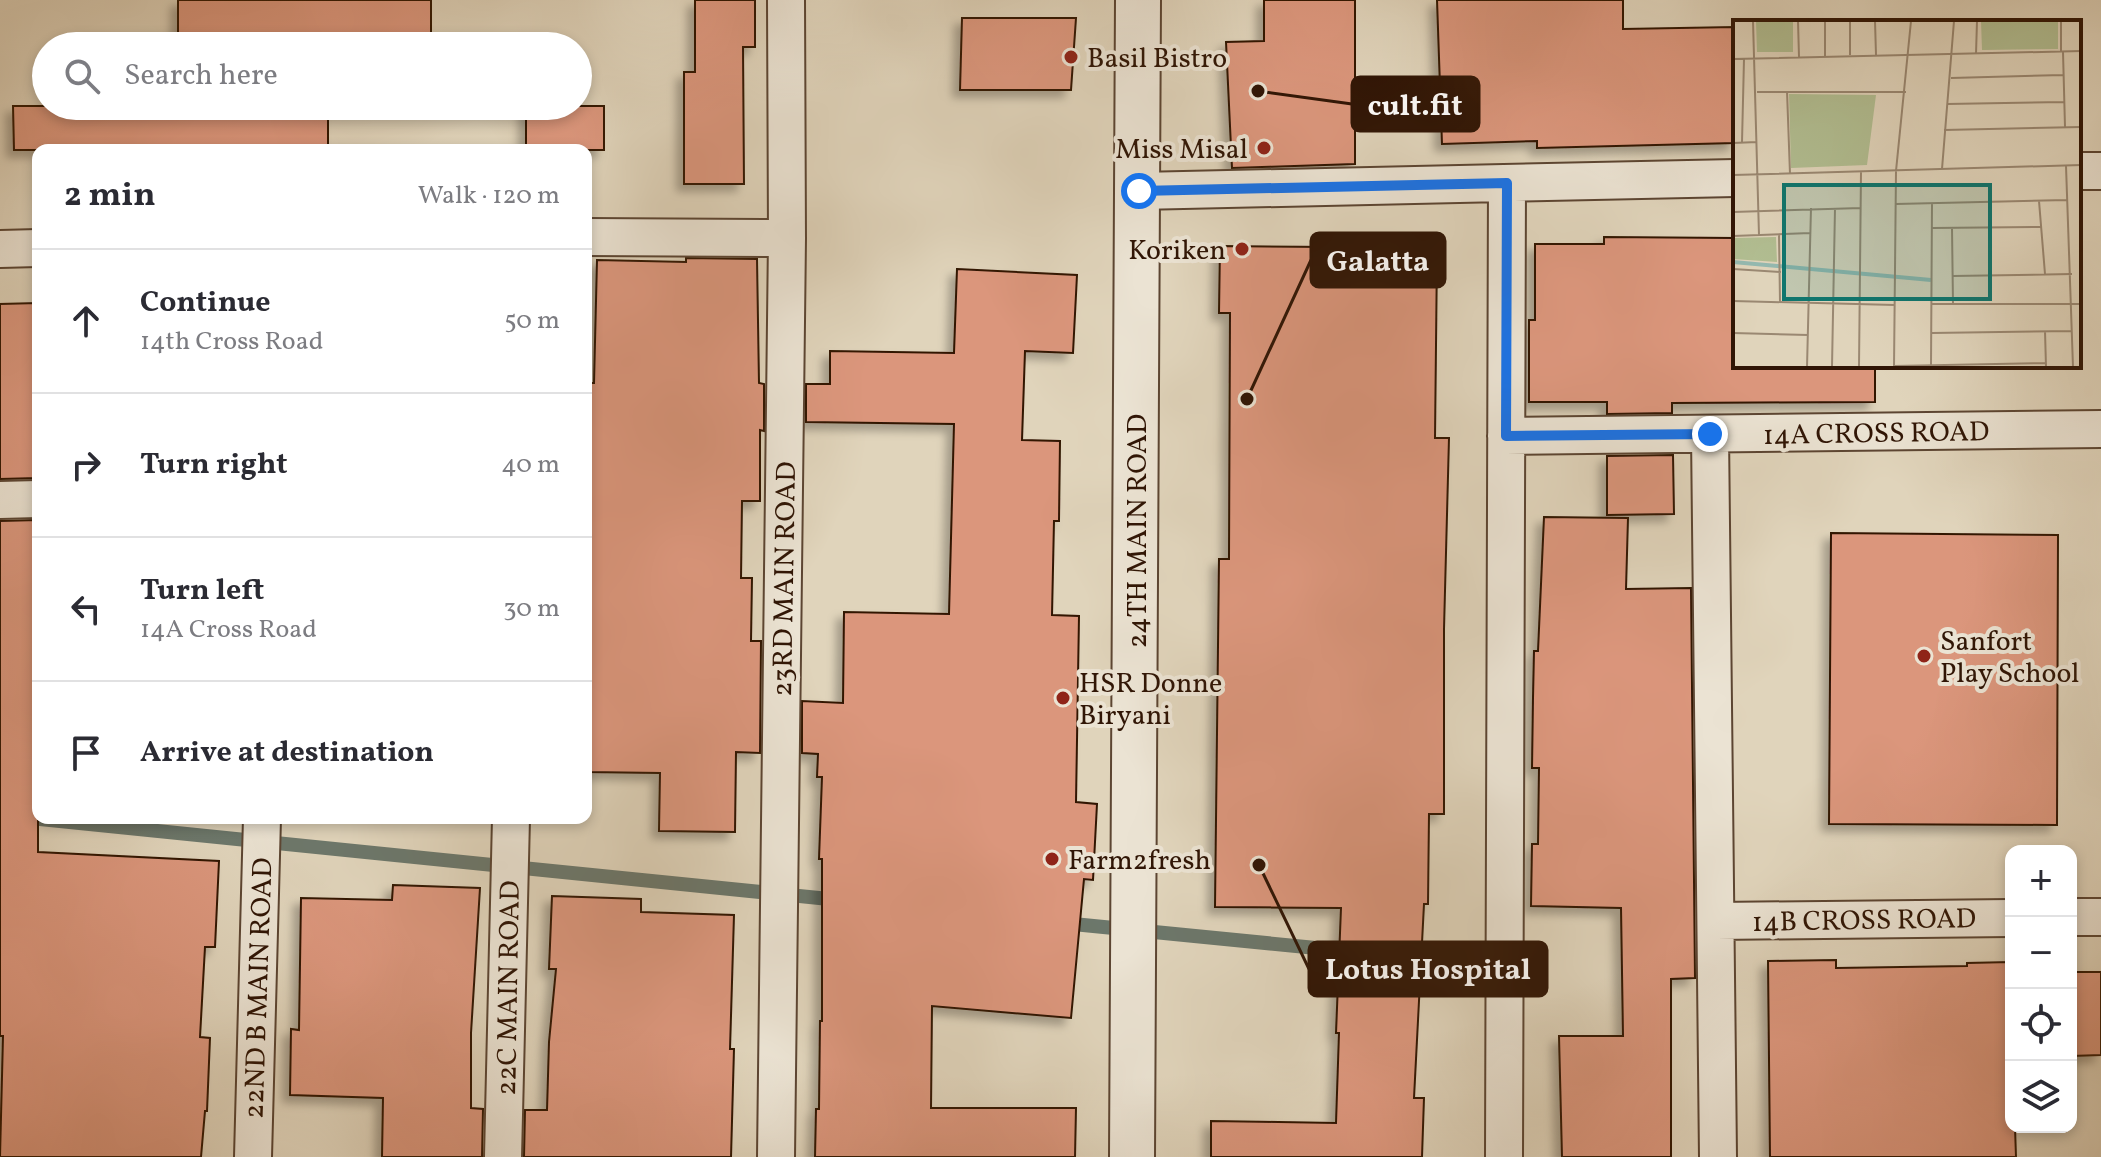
<!DOCTYPE html>
<meta charset="utf-8">
<style>
body{margin:0;font-family:Vollkorn,serif;background:#f7f7f7;color:#2b2b33}
.controls{position:absolute;right:24px;bottom:24px;display:grid;overflow:hidden;border-radius:16px;box-shadow:0 4px 12px #0003}
.controls button{width:72px;height:72px;display:grid;place-items:center;padding:0;border:0;border-bottom:2px solid #e1e1e2;background:#fff;color:#2b2b33;font:40px sans-serif}
.stop{position:absolute;width:24px;height:24px;margin:-18px;border:6px solid #1a73e8;border-radius:50%;background:#fff}
.stop.end{background:#1a73e8;border-color:#fff;box-shadow:0 2px 8px #0008}
.list{margin:0;padding:0;list-style:none}
h2{display:flex;justify-content:space-between;align-items:center;height:104px;margin:0;padding:0 32px;font-size:34px}
h2 small{font-size:26px;font-weight:400;color:#7c7c81}
.list li{display:grid;grid-template-columns:52px 1fr auto;gap:24px;align-items:center;box-sizing:border-box;height:144px;padding:0 32px;border-top:2px solid #e1e1e2}
.list b{display:block;font-size:30px;white-space:nowrap}
.list p{margin:0;font-size:26px;white-space:nowrap;color:#7c7c81}
.list em{font-size:26px;font-style:normal;color:#7c7c81}
.icon{flex:none;width:44px;height:44px;fill:none;stroke:currentColor;stroke-width:2;stroke-linecap:round;stroke-linejoin:round}
.map{position:relative;flex:none;width:2101px;height:1157px;overflow:hidden}
.search{position:absolute;background:#fff;box-shadow:0 4px 12px #0003;left:32px;top:32px;width:560px;height:88px;display:flex;align-items:center;gap:20px;box-sizing:border-box;padding:0 28px;border-radius:44px;color:#7c7c81;font-size:30px}
.panel{position:absolute;background:#fff;box-shadow:0 4px 12px #0003;left:32px;top:144px;width:560px;height:680px;border-radius:16px}
.map>svg:first-child{display:block}
.lines{fill:none;stroke-linecap:round;stroke-linejoin:round}
.stream{stroke:#6c776b;stroke-width:14}
.building{fill:#db967c;stroke:#301505;stroke-width:2;filter:url(#shadow)}
.minor-casing{stroke:#5c4532;stroke-width:40}
.tertiary-casing{stroke:#5c4532;stroke-width:48}
.minor{stroke:#ebe3d3;stroke-width:36}
.tertiary{stroke:#ebe3d3;stroke-width:44}
.route{stroke:#1a73e8;stroke-width:10}
.poi-dot{fill:#8f2418;stroke:#ebe3d3;stroke-width:3}
.labels{text-anchor:middle;stroke-width:8;stroke-linejoin:round;paint-order:stroke}
.poi-label{font-size:28px;fill:#301505;stroke:#ebe3d3;text-anchor:start}
.street-label{font-size:28px;fill:#301505;stroke:#ebe3d3}
.inset-river{fill:none;stroke:#94b8af;stroke-width:4}
.inset-road{fill:none;stroke:#9a8872;stroke-width:2}
.view{fill:#0f766e;fill-opacity:0.15;stroke:#0f766e;stroke-width:4}
.inset-edge{fill:none;stroke:#301505;stroke-width:4}
.leader{fill:none;stroke:#301505;stroke-width:3}
.callout-dot{fill:#301505;stroke:#ebe3d3;stroke-width:3}
.callout{fill:#301505;stroke:#301505;stroke-width:3}
.callout-label{font-size:30px;text-anchor:middle;font-weight:bold;fill:#fff}
</style>
<div class="map">
<svg width="2101" height="1157" viewBox="0 0 2101 1157">
<defs>
<filter id="shadow"><feDropShadow dx="-7" dy="7" stdDeviation="4" flood-color="#0004"/></filter>
</defs>
<rect width="100%" height="100%" fill="#e0d4bb"/>
<filter id="stains"><feTurbulence type="fractalNoise" baseFrequency=".0025" numOctaves="4"/><feColorMatrix values="0 0 0 0 .2 0 0 0 0 .09 0 0 0 0 .02 0 0 0 .5 -.17"/></filter>
<radialGradient id="worn" r=".72"><stop offset=".6" stop-color="#630" stop-opacity="0"/><stop offset="1" stop-color="#630" stop-opacity=".3"/></radialGradient>
<g class="lines">
<path class="stream" d="M0,815L839,900
M1063,923L1357,952
M1405,957L1496,967V974"/>
</g>
<path class="building" d="M178,0H431V46H178Z
M695,0H755V47H743L744,184H684V72H695Z
M1264,0H1355V164L1232,168L1226,42L1264,41Z
M1437,0H1623V29L1735,27V143L1537,148V141L1442,144Z
M962,18H1076L1071,90H960Z
M13,106H328V150H14Z
M526,106H604V150H526Z
M1604,237L1735,238V366H1875V402L1672,403V413L1607,414V402H1529V320H1535V244H1604Z
M1220,246L1330,247V252H1437L1435,438H1449L1444,629V814H1429L1428,904H1424L1414,1098H1424L1422,1157H1211V1121L1336,1123L1339,1033H1336L1341,908L1215,907L1219,559H1229L1230,313H1219Z
M686,258L757,259L759,383L764,384V431L760,430V501H742L741,578H752L751,641H761L760,753L736,752L735,832L659,831L660,773L586,772L587,383H594L597,260L686,262Z
M957,269L1077,275L1073,353L1025,351L1022,440L1060,441L1059,521H1054L1052,615L1079,616L1076,802L1097,804L1093,880L1084,879L1071,1018L932,1006L931,1108H1076L1075,1157H815L816,1109H819L820,1021H822V859H819L822,777H817L818,754L802,753V701L843,703L844,612L949,614L954,424L806,422V384H830V351L954,353Z
M38,303V478L0,479V304Z
M1673,455L1674,514L1607,515V456Z
M1544,517L1628,518L1626,589L1691,588L1695,978L1671,979V1157H1562L1559,1036H1623L1621,908L1531,906L1532,844H1538L1539,768H1532L1533,698L1534,651H1538Z
M38,520V852L219,861L215,947H205L200,1037L210,1038L207,1111H205L201,1157H0L3,1036H0V521Z
M1831,533L2058,535L2057,825L1829,824Z
M393,885L480,888L471,1033V1108L483,1109L482,1157H382L383,1098L290,1095L291,1029L299,1030L301,898L392,900Z
M552,896L641,899V912L734,915L730,1049H734L731,1157H524L525,1110H547L549,1042L556,969H549Z
M1836,960V968L1967,966V963L2011,962V1127H2015L2016,1157H1770L1768,961Z
M2071,972H2101V1055L2071,1056Z"/>
<g class="lines">
<g class="minor-casing">
<path id="minor" d="M2079,171H2101
M1139,191L1735,178
M586,237L787,238
M0,249L38,248
M1710,434L1718,1157
M1506,436L2101,429
M0,500L38,499
M2071,917H2101
M1717,921L2011,918
M253,1157L262,818
M503,1157L511,818
M776,1157L787,238L786,0
M1504,1157L1507,183"/>
</g>
<g class="tertiary-casing">
<path id="tertiary" d="M1132,1157L1138,0"/>
</g>
<use href="#minor" class="minor"/>
<use href="#tertiary" class="tertiary"/>
</g>
<g class="lines">
<path class="route" d="M1139,191L1507,183L1506,436L1710,434"/>
</g>
<g class="poi-dot">
<circle cx="1071" cy="57" r="8"/>
<circle cx="1264" cy="148" r="8"/>
<circle cx="1242" cy="249" r="8"/>
<circle cx="1924" cy="656" r="8"/>
<circle cx="1063" cy="698" r="8"/>
<circle cx="1052" cy="859" r="8"/>
</g>
<g class="labels">
<g class="poi-label">
<text x="1087" y="67">Basil Bistro</text>
<text x="1248" y="158" text-anchor="end">Miss Misal</text>
<text x="1226" y="259" text-anchor="end">Koriken</text>
<text x="1940" y="650">Sanfort<tspan x="1940" dy="32">Play School</tspan></text>
<text x="1079" y="692">HSR Donne<tspan x="1079" dy="32">Biryani</tspan></text>
<text x="1068" y="869">Farm2fresh</text>
</g>
<g class="street-label">
<text transform="translate(1876 432) rotate(-1)" y="10">14A CROSS ROAD</text>
<text transform="translate(1136 531) rotate(-90)" y="10">24TH MAIN ROAD</text>
<text transform="translate(783 579) rotate(-89)" y="10">23RD MAIN ROAD</text>
<text transform="translate(1864 919) rotate(-1)" y="10">14B CROSS ROAD</text>
<text transform="translate(257 988) rotate(-88)" y="10">22ND B MAIN ROAD</text>
<text transform="translate(507 988) rotate(-89)" y="10">22C MAIN ROAD</text>
</g>
</g>
<g transform="translate(1733 20)">
<rect width="348" height="348" fill="#e0d4bb"/>
<path d="M23,1H60V32H24ZM248,1H325V29L249,30ZM56,74L143,75L134,145L58,148ZM43,217L44,242L0,239V218Z" fill="#b1bd91"/>
<path class="inset-river" d="M0,242L198,260"/>
<path class="inset-road" d="M20,1L26,215M65,1L66,37M92,1V36M142,1L143,35M328,1V32M330,32L332,107M243,34L244,1M117,35V1M0,39L348,31M218,58L330,55M54,71L57,154M24,72H173M214,84L331,82M211,110L348,107M9,122L11,39M0,123L24,122M333,146L340,347M209,149L221,1M0,155L348,145M306,181L312,254M163,184L334,180M0,192L128,188M199,208L308,207M219,208L220,284M46,214L47,282M0,216L77,213M0,249L48,252M220,256L339,254M0,281L162,285M199,284H348M312,311L313,347M0,313L75,315M199,313L339,311M198,345L199,183M161,346L313,343M74,347L78,188M99,347L102,188M126,347L128,152M161,347L163,151L178,1"/>
<path class="view" d="M51,165H257V279H51Z"/>
<rect width="348" height="348" class="inset-edge"/>
</g>
<path class="leader" d="M1258 91L1352 104M1247 399L1311 260M1259 865L1309 969"/>
<g class="callout-dot">
<circle cx="1258" cy="91" r="8"/>
<circle cx="1247" cy="399" r="8"/>
<circle cx="1259" cy="865" r="8"/>
</g>
<g class="callout">
<rect x="1352" y="77" width="127" height="54" rx="8"/>
<rect x="1311" y="233" width="134" height="54" rx="8"/>
<rect x="1309" y="942" width="238" height="54" rx="8"/>
</g>
<g class="callout-label">
<text x="1415" y="115">cult.fit</text>
<text x="1378" y="271">Galatta</text>
<text x="1428" y="979">Lotus Hospital</text>
</g>
<rect width="100%" height="100%" filter="url(#stains)"/>
<rect width="100%" height="100%" fill="url(#worn)"/>
</svg>
<div class="controls">
<button>+</button>
<button>−</button>
<button><svg class="icon" aria-label="locate" viewBox="0 0 24 24"><circle cx="12" cy="12" r="6"/><path d="M12 2v4M12 18v4M2 12h4M18 12h4"/></svg></button>
<button><svg class="icon" aria-label="layers" viewBox="0 0 24 24"><path d="M12 4l9 5-9 5-9-5zM3 14l9 5 9-5"/></svg></button>
</div>
<div class="stop" style="left:1139px;top:191px"></div>
<div class="stop end" style="left:1710px;top:434px"></div>
<div class="search"><svg class="icon" aria-label="search" viewBox="0 0 24 24"><circle cx="10" cy="10" r="6"/><path d="M15 15l6 6"/></svg>Search here</div>
<section class="panel">
<h2>2 min<small>Walk · 120 m</small></h2>
<ul class="list">
<li><svg class="icon" aria-label="ahead" viewBox="0 0 24 24"><path d="M12 20V5M6 11l6-6 6 6"/></svg><div><b>Continue</b><p>14th Cross Road</p></div><em>50 m</em></li>
<li><svg class="icon" aria-label="right" viewBox="0 0 24 24"><path d="M7 20v-9h11M14 6l5 5-5 5"/></svg><div><b>Turn right</b></div><em>40 m</em></li>
<li><svg class="icon" aria-label="left" viewBox="0 0 24 24"><path d="M17 20v-9H6M10 6l-5 5 5 5"/></svg><div><b>Turn left</b><p>14A Cross Road</p></div><em>30 m</em></li>
<li><svg class="icon" aria-label="arrive" viewBox="0 0 24 24"><path d="M6 21V4h12l-3 4 3 4H6"/></svg><div><b>Arrive at destination</b></div></li>
</ul>
</section>
</div>
